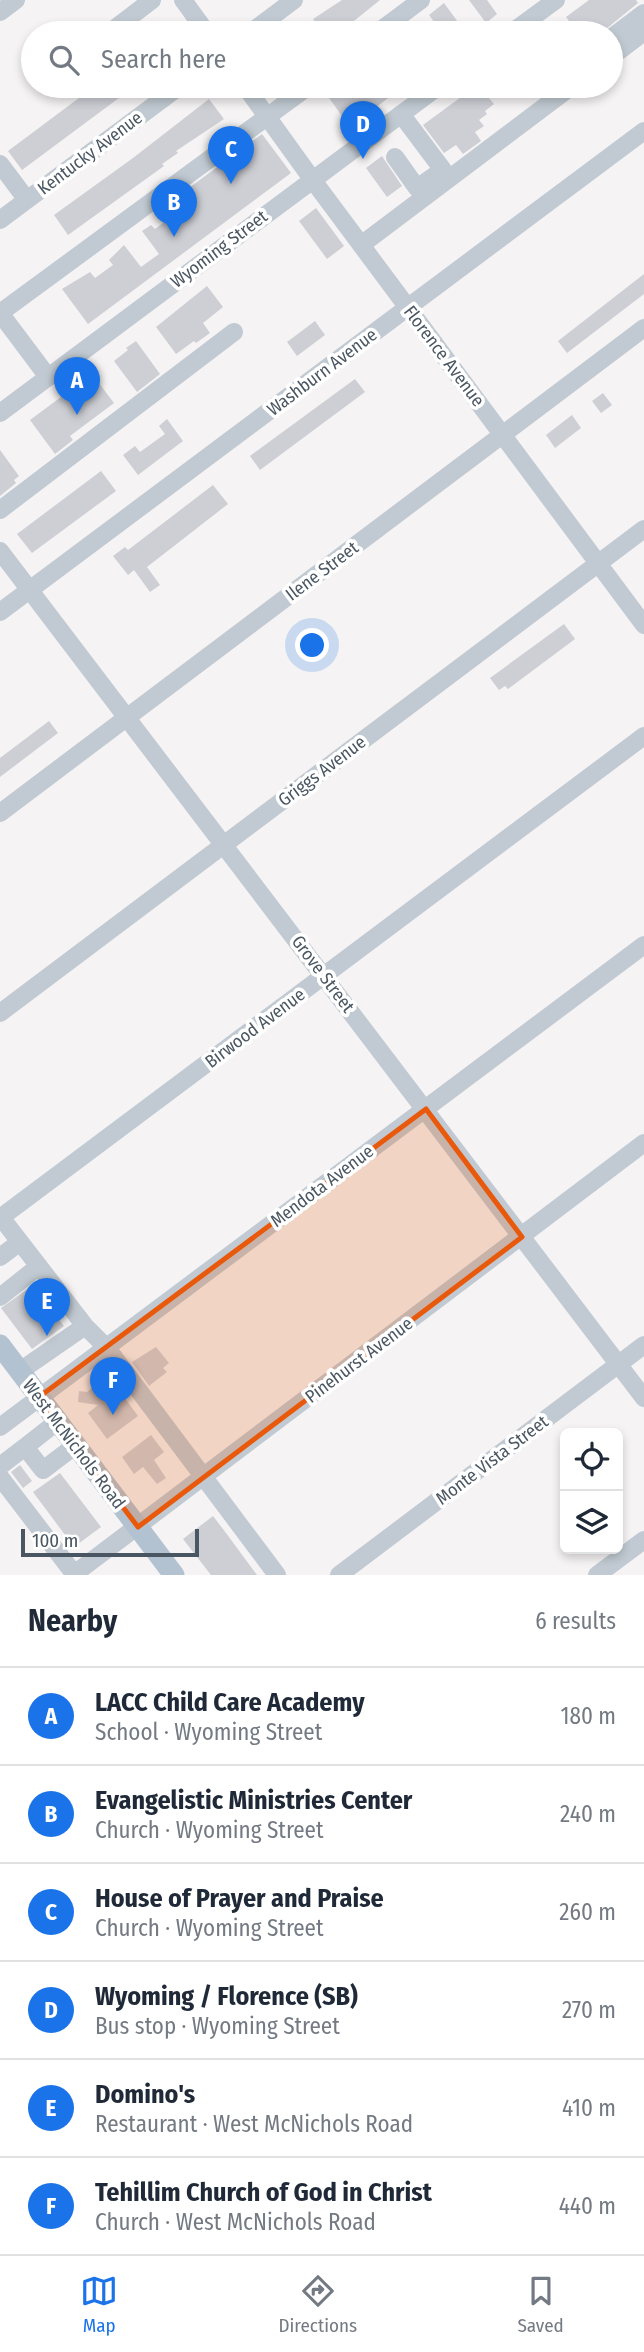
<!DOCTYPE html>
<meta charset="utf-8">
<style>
body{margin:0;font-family:"Fira Sans Condensed",sans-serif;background:#f2f2f3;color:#1f2937}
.controls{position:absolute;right:21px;bottom:21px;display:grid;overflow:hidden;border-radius:10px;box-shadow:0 4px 10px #0003}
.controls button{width:63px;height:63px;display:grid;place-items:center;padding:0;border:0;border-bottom:2px solid #e0e1e3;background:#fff;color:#1f2937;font:35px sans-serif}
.scale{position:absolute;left:21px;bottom:18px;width:178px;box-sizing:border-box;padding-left:7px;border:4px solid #4a5661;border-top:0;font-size:19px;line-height:24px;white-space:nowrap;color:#4a5661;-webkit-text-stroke:5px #fff;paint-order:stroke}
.you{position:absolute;left:313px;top:646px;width:24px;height:24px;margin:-18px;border:5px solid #fff;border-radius:50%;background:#1a73e8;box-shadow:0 0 0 10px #1a73e833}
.badge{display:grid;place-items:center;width:46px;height:46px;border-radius:50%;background:#1a73e8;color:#fff;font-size:23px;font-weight:700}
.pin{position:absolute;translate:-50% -58px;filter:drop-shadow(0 2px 4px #0008)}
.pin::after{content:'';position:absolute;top:37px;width:24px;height:21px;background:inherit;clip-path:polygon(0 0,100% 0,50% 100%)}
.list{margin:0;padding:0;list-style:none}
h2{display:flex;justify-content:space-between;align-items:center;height:91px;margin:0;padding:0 28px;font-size:30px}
h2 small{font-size:23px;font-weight:400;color:#747a83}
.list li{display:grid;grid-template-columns:46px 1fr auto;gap:21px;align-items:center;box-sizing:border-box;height:98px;padding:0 28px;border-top:2px solid #e0e1e3}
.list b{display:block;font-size:26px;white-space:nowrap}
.list p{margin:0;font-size:23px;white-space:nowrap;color:#747a83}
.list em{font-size:23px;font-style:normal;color:#747a83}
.icon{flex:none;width:38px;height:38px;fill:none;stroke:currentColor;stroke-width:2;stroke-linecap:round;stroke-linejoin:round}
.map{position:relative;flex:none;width:644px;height:1575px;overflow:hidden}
.search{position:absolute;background:#fff;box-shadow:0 4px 10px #0003;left:21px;right:21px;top:21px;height:77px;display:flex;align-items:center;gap:18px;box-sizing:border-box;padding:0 24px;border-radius:38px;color:#747a83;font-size:26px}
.sheet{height:679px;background:#fff}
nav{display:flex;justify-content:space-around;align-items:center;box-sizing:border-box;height:98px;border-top:2px solid #e0e1e3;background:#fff;font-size:19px;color:#747a83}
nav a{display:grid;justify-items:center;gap:4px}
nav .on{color:#1a73e8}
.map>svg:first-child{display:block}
.building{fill:#cdcfd5}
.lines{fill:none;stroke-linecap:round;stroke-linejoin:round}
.minor{stroke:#c1cad2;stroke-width:18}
.major{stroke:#b3c2d1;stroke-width:21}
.marked{fill:#e8590c;fill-opacity:0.2;stroke:#e8590c;stroke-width:5;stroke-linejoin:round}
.labels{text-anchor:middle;stroke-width:7;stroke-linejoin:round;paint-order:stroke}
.street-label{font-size:18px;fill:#4a5661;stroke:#fff}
</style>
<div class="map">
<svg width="644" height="1575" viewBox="0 0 644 1575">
<rect width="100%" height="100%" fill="#f5f3f3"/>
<path class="building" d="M342,0H380L344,29L339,23L323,33L313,19Z
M469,0H487L497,14L486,23Z
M589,0H636L638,3L601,33H578L566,17Z
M444,3L466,33H442L429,15Z
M95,86H135L22,170L8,151Z
M330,86H404L350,127L324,91Z
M476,86H502L488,97L494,104L485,111L487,114L479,120L484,126L475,132L481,141L463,154L456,145L444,153L423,125Z
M209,99L224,119L176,151L178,153L162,164L164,166L68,235L54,215L133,158Z
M262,134L291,173L88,324L62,289L90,272L95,278L113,265L109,260L124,245L141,267L159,254L142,231L151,225L155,229L182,209L174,199Z
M382,156L402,186L387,197L366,168Z
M316,208L344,246L327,259L299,221Z
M644,274V294L567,353L558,341Z
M207,286L223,307L203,323L210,333L196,343L194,341L176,354L156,327Z
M315,321L325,335L297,356L287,342Z
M136,341L160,374L137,392L114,361L128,350L126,348Z
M92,374L114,403L70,436L73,440L55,454L30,420Z
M355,379L365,392L260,470L250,456Z
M603,393L612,405L601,413L592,401Z
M572,415L581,428L555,448L546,435Z
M167,419L183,441L138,475L123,455L135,446L140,452L165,434L159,426Z
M0,450L19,476L14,480L16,483L0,496Z
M101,471L116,491L32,553L17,534Z
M213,485L228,504L147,567L160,585L150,592L134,570L128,575L113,556L125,547L128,550Z
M564,624L575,639L508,689L505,686L499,690L490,678Z
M49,721L58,733L0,777V758Z
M36,1283L54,1305L50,1308L64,1326L32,1349L1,1308Z
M156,1347L169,1363L163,1368L167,1372L149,1386L132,1362Z
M111,1373L122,1387L118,1389L138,1416L107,1439L88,1413L98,1405L78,1402L79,1391L87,1392Z
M151,1435L164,1452L154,1460L166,1478L157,1484L143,1467L134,1474L122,1457Z
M20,1465L32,1481L23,1488L11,1472Z
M60,1473L101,1527L74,1547L33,1492Z
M213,1516L226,1533L257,1575H211L183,1539Z"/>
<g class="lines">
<path class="minor" d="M183,0L207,33
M0,12L16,0
M109,33L152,0
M250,33L294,0
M377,33L421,0
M511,33L556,0
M611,38L644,13
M611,57L644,32
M245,86L312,179L644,625
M395,157L417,188L443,170L401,114
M0,164L27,200
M0,220L180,86
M361,245L572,86
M0,313L309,86
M0,313L48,377
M0,413L439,86
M0,510L234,332
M0,551L644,1398
M0,612L644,131
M0,813L644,328
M0,1013L644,529
M0,1216L85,1326L107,1348L277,1575
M0,1218L644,736
M0,1257L20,1242
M0,1297L39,1266
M20,1371L85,1326
M58,1421L25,1447L43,1470L76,1445
M0,1427L644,945
M0,1466L25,1447
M0,1477L75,1575
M73,1575L644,1143
M339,1575L644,1345
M597,1575L644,1540"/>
<path class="major" d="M0,1345L174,1575"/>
</g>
<path class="marked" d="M426,1109L522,1237L138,1527L39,1397Z"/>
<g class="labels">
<g class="street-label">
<text transform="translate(90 153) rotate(-37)" y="6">Kentucky Avenue</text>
<text transform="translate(219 249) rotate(-37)" y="6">Wyoming Street</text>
<text transform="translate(444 356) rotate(53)" y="6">Florence Avenue</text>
<text transform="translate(322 372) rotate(-37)" y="6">Washburn Avenue</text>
<text transform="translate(322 571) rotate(-37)" y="6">Ilene Street</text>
<text transform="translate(322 771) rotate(-37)" y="6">Griggs Avenue</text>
<text transform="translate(323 974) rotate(53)" y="6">Grove Street</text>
<text transform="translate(255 1028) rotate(-37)" y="6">Birwood Avenue</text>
<text transform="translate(322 1186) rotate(-37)" y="6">Mendota Avenue</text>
<text transform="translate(359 1360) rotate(-37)" y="6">Pinehurst Avenue</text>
<text transform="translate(74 1444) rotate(53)" y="6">West McNichols Road</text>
<text transform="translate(492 1460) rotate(-37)" y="6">Monte Vista Street</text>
</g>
</g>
</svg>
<div class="controls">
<button><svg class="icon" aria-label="locate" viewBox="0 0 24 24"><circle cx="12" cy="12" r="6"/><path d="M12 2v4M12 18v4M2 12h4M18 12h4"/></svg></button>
<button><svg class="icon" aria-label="layers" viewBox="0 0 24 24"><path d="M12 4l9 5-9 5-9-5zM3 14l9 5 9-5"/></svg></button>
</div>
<div class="scale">100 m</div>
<div class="you"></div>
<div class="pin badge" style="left:77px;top:415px">A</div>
<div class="pin badge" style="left:174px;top:237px">B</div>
<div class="pin badge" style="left:231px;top:184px">C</div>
<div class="pin badge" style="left:363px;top:159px">D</div>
<div class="pin badge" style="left:47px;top:1336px">E</div>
<div class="pin badge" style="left:113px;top:1415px">F</div>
<div class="search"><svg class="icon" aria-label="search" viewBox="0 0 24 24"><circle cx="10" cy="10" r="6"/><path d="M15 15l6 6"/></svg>Search here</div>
</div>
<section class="sheet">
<h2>Nearby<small>6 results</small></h2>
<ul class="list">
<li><span class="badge">A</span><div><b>LACC Child Care Academy</b><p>School · Wyoming Street</p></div><em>180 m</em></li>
<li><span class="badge">B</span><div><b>Evangelistic Ministries Center</b><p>Church · Wyoming Street</p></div><em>240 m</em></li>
<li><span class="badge">C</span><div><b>House of Prayer and Praise</b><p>Church · Wyoming Street</p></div><em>260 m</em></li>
<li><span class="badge">D</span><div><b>Wyoming / Florence (SB)</b><p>Bus stop · Wyoming Street</p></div><em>270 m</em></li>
<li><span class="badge">E</span><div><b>Domino's</b><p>Restaurant · West McNichols Road</p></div><em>410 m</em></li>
<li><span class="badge">F</span><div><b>Tehillim Church of God in Christ</b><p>Church · West McNichols Road</p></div><em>440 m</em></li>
</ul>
</section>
<nav>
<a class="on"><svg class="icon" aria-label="map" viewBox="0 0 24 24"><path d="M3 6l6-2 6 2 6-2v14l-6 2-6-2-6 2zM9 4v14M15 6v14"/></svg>Map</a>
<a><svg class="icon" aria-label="directions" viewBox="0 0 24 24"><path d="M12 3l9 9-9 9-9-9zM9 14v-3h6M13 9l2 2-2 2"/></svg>Directions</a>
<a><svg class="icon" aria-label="saved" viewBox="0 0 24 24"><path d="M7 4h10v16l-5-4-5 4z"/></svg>Saved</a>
</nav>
